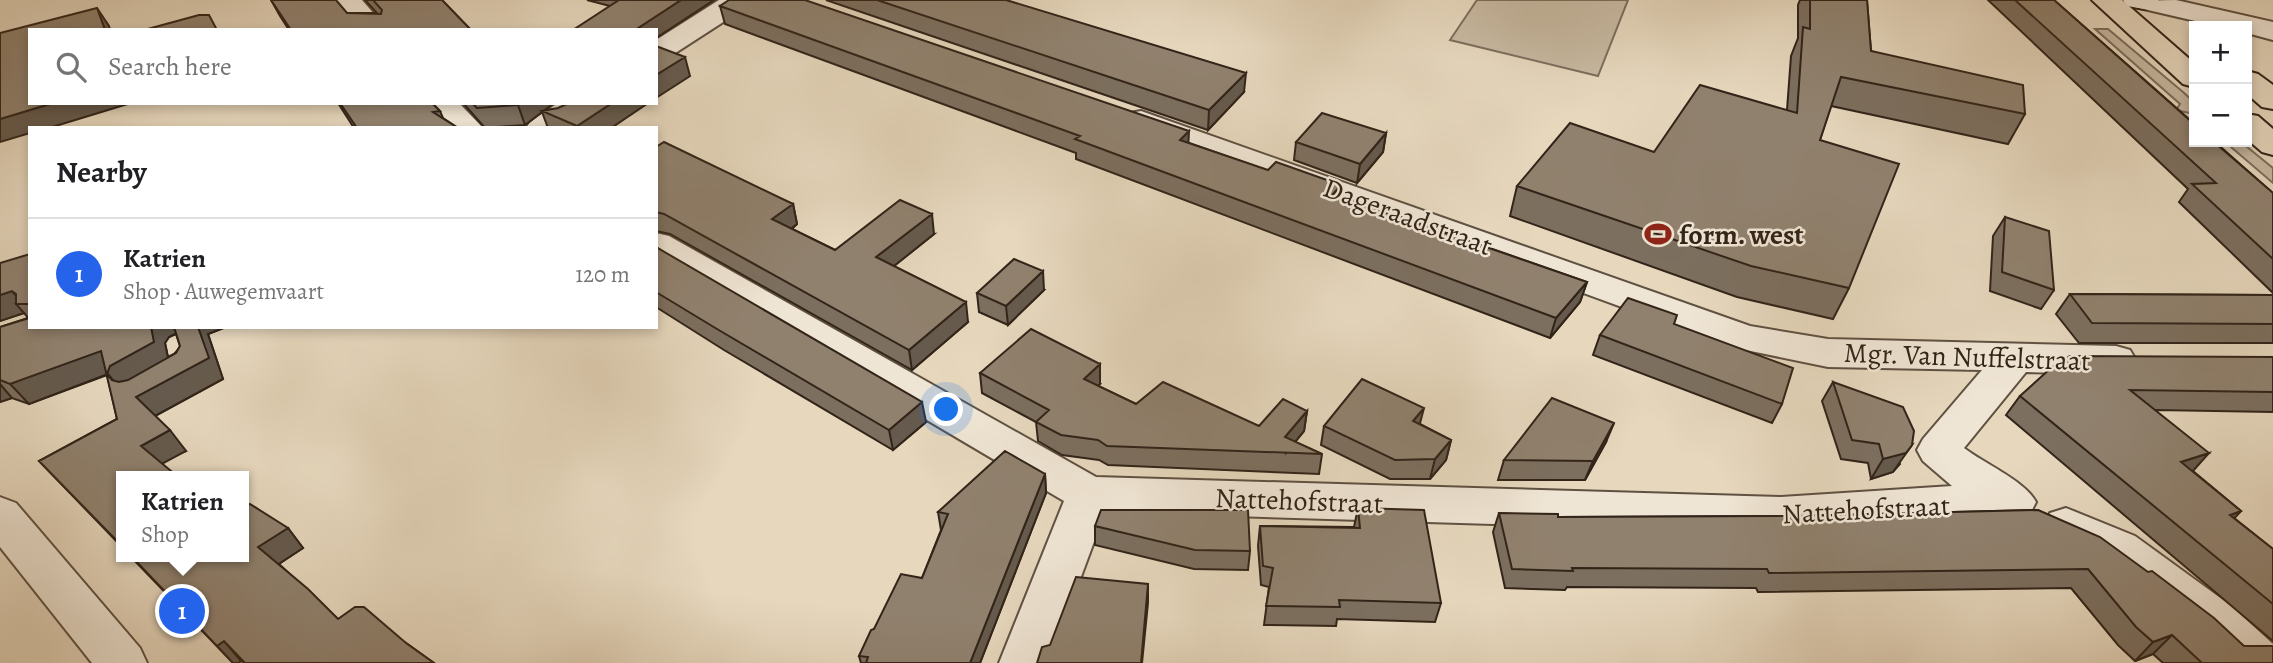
<!DOCTYPE html>
<meta charset="utf-8">
<style>
body{margin:0;font-family:Alegreya,serif;background:#f6f6f6;color:#202124}
.controls{position:absolute;right:21px;top:21px;display:grid;overflow:hidden;border-radius:0px;box-shadow:0 4px 10px #0003}
.controls button{width:63px;height:63px;display:grid;place-items:center;padding:0;border:0;border-bottom:2px solid #e0e0e0;background:#fff;color:#202124;font:35px sans-serif}
.you{position:absolute;left:947px;top:410px;width:24px;height:24px;margin:-18px;border:5px solid #fff;border-radius:50%;background:#1a73e8;box-shadow:0 0 0 10px #1a73e833}
.badge{display:grid;place-items:center;width:46px;height:46px;border-radius:50%;background:#2563eb;color:#fff;font-size:23px;font-weight:700}
.pin{position:absolute;translate:-50% -50%;border:4px solid #fff;box-shadow:0 2px 7px #0006}
.popup{position:absolute;left:116px;top:471px;width:133px;height:91px;box-sizing:border-box;display:grid;place-content:center;border-radius:0px;background:#fff;filter:drop-shadow(0 2px 5px #0005);font-size:23px;white-space:nowrap;color:#757577}
.popup b{font-size:26px;color:#202124}
.popup::after{content:'';position:absolute;left:50%;top:100%;margin-left:-14px;border:14px solid transparent;border-top-color:#fff}
.list{margin:0;padding:0;list-style:none}
h2{display:flex;justify-content:space-between;align-items:center;height:91px;margin:0;padding:0 28px;font-size:30px}
h2 small{font-size:23px;font-weight:400;color:#757577}
.list li{display:grid;grid-template-columns:46px 1fr auto;gap:21px;align-items:center;box-sizing:border-box;height:112px;padding:0 28px;border-top:2px solid #e0e0e0}
.list b{display:block;font-size:26px;white-space:nowrap}
.list p{margin:0;font-size:23px;white-space:nowrap;color:#757577}
.list em{font-size:23px;font-style:normal;color:#757577}
.icon{flex:none;width:38px;height:38px;fill:none;stroke:currentColor;stroke-width:2;stroke-linecap:round;stroke-linejoin:round}
.map{position:relative;flex:none;width:2273px;height:663px;overflow:hidden}
.search{position:absolute;background:#fff;box-shadow:0 4px 10px #0003;left:28px;top:28px;width:630px;height:77px;display:flex;align-items:center;gap:18px;box-sizing:border-box;padding:0 24px;border-radius:0px;color:#757577;font-size:26px}
.panel{position:absolute;background:#fff;box-shadow:0 4px 10px #0003;left:28px;top:126px;width:630px;height:203px;border-radius:0px}
.map>svg:first-child{display:block}
.green{fill:#c7b9a1;stroke:#7c6e5d;stroke-width:2}
.lines{fill:none;stroke-linecap:round;stroke-linejoin:round}
.street-casing{stroke:#5f5142;stroke-width:4}
.secondary-casing{stroke:#322419;stroke-width:4}
.primary-casing{stroke:#322419;stroke-width:4}
.street{fill:#efe5d4;fill-rule:evenodd}
.secondary{fill:#efe5d4;fill-rule:evenodd}
.primary{fill:#e6d7bd;fill-rule:evenodd}
.wall{fill:#7c6f5f;stroke:#322419;stroke-width:2;fill-rule:evenodd}
.shaded-wall{fill:#655a4d;stroke:#322419;stroke-width:2}
.building{fill:#90816e;stroke:#322419;stroke-width:2}
.labels{text-anchor:middle;stroke-width:5;stroke-linejoin:round;paint-order:stroke}
.street-label{font-size:28px;fill:#322419;stroke:#efe5d4}
.poi-label{font-size:28px;font-weight:bold;fill:#322419;stroke:#efe5d4;text-anchor:start}
</style>
<div class="map">
<svg width="2273" height="663" viewBox="0 0 2273 663">
<rect width="100%" height="100%" fill="#e6d7bd"/>
<filter id="stains"><feTurbulence type="fractalNoise" baseFrequency=".00286" numOctaves="4"/><feColorMatrix values="0 0 0 0 .2 0 0 0 0 .09 0 0 0 0 .02 0 0 0 .5 -.17"/></filter>
<radialGradient id="worn" r=".72"><stop offset=".6" stop-color="#630" stop-opacity="0"/><stop offset="1" stop-color="#630" stop-opacity=".3"/></radialGradient>
<path class="green" d="M1477,0H1628L1598,76L1450,40Z
M2095,29H2108L2183,92L2194,102V114L2176,110L2180,104Z
M2231,142H2241L2273,168V183L2231,147Z"/>
<g class="lines">
<g class="street-casing">
<path id="street" d="M333,0H362L388,30H358Z
M719,0H752L748,6L666,59L656,62V40Z
M2176,0L2273,22V40L2247,33V26H2217L2135,7L2131,1Z
M426,103H459L483,128H449Z
M558,103H594C577,129 554,128 526,128L531,121Z
M1141,111L1750,326L1828,339L2116,346L2130,350L2136,360L2130,370L2116,374L2026,372L1964,448C1985,464 2025,481 2036,502L2030,514L2014,519L2008,517L1781,533L1105,512L1049,663H999L1064,501L656,260V233L669,236L1096,477L1781,497L1952,486L1923,461L1917,450L1923,439L1982,370L1828,367L1731,347L1130,127L1125,120L1130,113Z
M0,497L16,503L140,648L147,663H92L0,547Z
M2066,508L2135,536L2230,605L2273,644V663H2225L2196,635L2103,562L2050,539L2043,526L2050,513Z"/>
</g>
<g class="secondary-casing">
<path id="secondary" d="M2123,0H2158L2159,1L2155,7L2145,9L2127,6Z"/>
</g>
<g class="primary-casing">
<path id="primary" d="M2092,0H2122L2194,63V87L2183,84Z
M2247,71L2258,74L2273,85V109L2262,107L2247,94Z
M2247,114L2258,116L2273,129V155L2262,152L2247,139Z"/>
</g>
<use href="#street" class="street"/>
<use href="#secondary" class="secondary"/>
<use href="#primary" class="primary"/>
</g>
<path class="wall" d="M271,0L347,13H377L365,0H442L471,30H289L280,16Z
M587,0H714L656,38V30L610,6Z
M826,0H1006L1244,92L1208,130Z
M1800,0H1867L1871,51L2025,114L2008,144L1831,106L1820,140L1849,288L1833,319L1737,297L1510,216L1517,186L1654,152L1787,110L1791,56L1798,38V5Z
M1988,0H2054L2273,193V293L2179,202L2188,189Z
M720,6L1189,143L1587,282L1580,302L1550,338L1076,159V153L725,24Z
M338,103H432L440,111L443,118L458,128H354Z
M463,103H554L544,110L648,103L611,128H548L542,112L525,125L485,128Z
M1386,133L1383,152L1357,183L1294,160L1296,142Z
M656,147L793,204L797,224L792,229L835,250L934,234L894,266L968,322L912,370L670,234L656,231Z
M2005,217L2054,290L2041,309L1990,291L1993,236Z
M656,247L926,422L893,450L724,350L656,307Z
M30,254V327H226L208,334L223,379L155,416L186,451L121,476V546L39,461L117,419L107,375L29,404L12,398L0,402V327L28,318L24,313L0,321ZM176,334L180,346L176,353L168,357L165,343L169,337Z
M1044,290L1008,325L979,312L977,293Z
M2070,294L2273,295V343H2079L2056,314Z
M1674,324L1782,404L1772,423L1593,355L1600,335Z
M2273,357V412L2156,410L2193,471L2241,511L2234,518L2273,549V641L2006,415L2020,396Z
M980,373L1100,384L1098,386L1136,404L1259,426L1307,411L1304,431L1295,442L1322,454L1319,474L1108,465L1099,460L1062,455L1038,441L1036,422L982,393Z
M1833,382L1900,464L1893,472L1871,479L1868,463L1841,459L1822,401Z
M1420,424L1451,440L1446,460L1430,479H1390L1321,445L1324,426Z
M1606,442L1585,480H1498L1504,460Z
M1045,474L1046,493L980,663H861L859,656L874,629L922,578L941,530L938,512Z
M1358,508L1441,603L1435,622L1337,619L1336,626L1264,625L1269,587L1261,585L1258,546L1260,526L1354,527Z
M2038,510L2244,646L2273,663H2163L2153,654L2135,661L2118,645L2071,588L1758,592L1756,588L1567,587L1565,590L1505,588L1493,532L1499,513L1558,517L1792,516Z
M1095,526L1250,551L1248,570L1194,569L1095,545Z
M288,528L303,548L279,564L338,619L406,643L434,663H244L241,661L238,663H233L131,557H243Z"/>
<path class="shaded-wall" d="M681,0H714L656,38V30H635Z
M97,8L109,26L110,30H105Z
M685,57L690,76L656,98V75Z
M1246,73L1244,92L1208,130L1209,110Z
M53,103H131L49,128H30V133L0,142V119Z
M520,103H554L525,125L518,105Z
M612,103H648L611,128H578L577,126Z
M1189,131L1188,150L1180,140Z
M1386,133L1383,152L1357,183L1360,164Z
M1341,185L1338,205L1333,194Z
M793,204L797,224L778,239L772,219Z
M932,214L934,234L879,278L876,257Z
M1043,271L1044,290L1008,325L1006,306Z
M1587,282L1580,302L1550,338L1556,318Z
M12,291L23,304H16L24,313L0,321V295Z
M966,302L968,322L912,370L909,350Z
M151,327H173L177,333L169,337L165,343L169,363L124,394L108,374L29,404L10,384Z
M198,327H226L208,334L223,379L153,417L136,397Z
M1100,364V384L1085,399L1084,379Z
M0,384L12,398L0,402Z
M922,402L926,422L893,450L889,430Z
M1424,408L1419,427L1413,421Z
M1307,411L1304,431L1286,453L1285,437Z
M1614,423L1606,442L1585,480L1593,461Z
M170,430L186,451L158,466L141,446Z
M1451,440L1446,460L1430,479L1435,459Z
M1912,445L1893,472L1871,479L1883,459Z
M2209,453L2192,472L2181,462Z
M1045,474L1046,493L980,663H970Z
M2241,511L2223,530L2230,515Z
M288,528L303,548L274,567L258,547Z
M1148,584V603L1142,663H1141Z
M2172,635L2153,654L2135,661L2153,642Z
M224,641L241,661L238,663H233L217,646Z"/>
<path class="building" d="M271,0H336L347,13L381,14L382,10L373,0H442L471,30H291Z
M619,0H681L635,30H573Z
M729,0H805L1189,131L1180,140L1268,170L1276,162L1341,185L1333,194L1587,282L1556,318L1075,139L1080,136L720,6Z
M877,0H1006L1246,73L1209,110Z
M1810,0H1867L1871,51L2023,85L2025,114L1841,77L1820,140L1899,164L1849,288L1751,266L1517,186L1570,123L1654,152L1700,85L1797,113L1803,27L1810,29Z
M2015,0H2054L2194,124V142H2214L2273,193V259L2192,184L2216,183Z
M97,8L105,30H30V103H53L0,119V33Z
M199,15H209L217,30H144Z
M656,46L685,57L656,75Z
M340,103H432L440,111L433,112L458,128H357Z
M472,103H520L518,105L477,108Z
M569,103H612L577,126L542,111L558,108Z
M1322,113L1386,133L1360,164L1296,142Z
M664,142L793,204L772,219L835,250L900,200L932,214L876,257L966,302L909,350L664,214L656,212V147Z
M2005,217L2049,231L2054,290L2002,272Z
M656,247L922,402L889,430L717,329L656,292Z
M30,254V304H16V294L12,291L0,295V263Z
M1014,259L1043,271L1006,306L977,293Z
M2070,294L2273,295V324L2092,323Z
M1628,298L1677,315L1674,324L1793,368L1782,404L1600,335Z
M30,317V327H151L154,342L110,366L107,374L112,380L119,382L128,380L176,353L180,346L174,327H198L209,358L136,397L170,430L141,446L177,476H121V545L39,461L117,419L101,351L10,384L0,380V327L29,318Z
M1031,329L1100,364L1084,379L1136,404L1163,382L1259,426L1283,399L1307,411L1285,437L1322,454L1107,446L1098,440L1061,435L1036,422L1049,410L980,373Z
M2070,356L2273,357V392L2130,390L2209,453L2181,462L2241,511L2230,515L2273,549V604L2020,396L2052,367Z
M1362,379L1424,408L1413,421L1451,440L1435,459L1395,460L1324,426Z
M1833,382L1903,407L1914,431L1912,445L1906,453L1883,459L1879,444L1852,440Z
M1552,398L1614,423L1593,461L1504,460Z
M1005,451L1045,474L970,663H866L868,657L859,656L871,630L874,629L901,574L922,578L948,514L938,512Z
M250,504L288,528L258,547L308,589L338,619L355,607H364L406,643L434,663H245L224,641L217,646L132,557H243V507Z
M1358,508L1424,510L1441,603L1339,600L1340,607L1266,606L1273,568L1263,566L1260,526L1360,528Z
M1101,510H1248L1250,551L1195,550L1095,526Z
M2038,510L2100,537L2148,572L2152,571L2214,618L2244,646H2273V663H2202L2172,635L2153,642L2136,627L2088,569L1769,573L1767,569L1572,568L1573,571L1512,569L1499,513L1558,514V517L1792,516Z
M1076,577L1148,584L1141,663H1037L1042,647L1050,645Z"/>
<defs>
<g id="stadium-bare" transform="scale(2.1)"><path d="M0-5a6.5 5 0 1 0 0 10a6.5 5 0 1 0 0-10ZM-3.5-1.8h7v3.6h-7Z" fill="#8f2418" stroke="#efe5d4" stroke-width="2.5" paint-order="stroke"/></g>
</defs>
<g fill-rule="evenodd">
<use href="#stadium-bare" x="1658" y="234"/>
</g>
<g class="labels">
<g class="street-label">
<text transform="translate(1408 216) rotate(20)" y="10">Dageraadstraat</text>
<text transform="translate(1967 356) rotate(2)" y="10">Mgr. Van Nuffelstraat</text>
<text transform="translate(1299 500) rotate(2)" y="10">Nattehofstraat</text>
<text transform="translate(1866 509) rotate(-3)" y="10">Nattehofstraat</text>
</g>
<g class="poi-label">
<text x="1679" y="244">form. west</text>
</g>
</g>
<rect width="100%" height="100%" filter="url(#stains)"/>
<rect width="100%" height="100%" fill="url(#worn)"/>
</svg>
<div class="controls">
<button>+</button>
<button>−</button>
</div>
<div class="you"></div>
<div class="pin badge" style="left:182px;top:611px">1</div>
<div class="popup"><b>Katrien</b>Shop</div>
<div class="search"><svg class="icon" aria-label="search" viewBox="0 0 24 24"><circle cx="10" cy="10" r="6"/><path d="M15 15l6 6"/></svg>Search here</div>
<section class="panel">
<h2>Nearby<small></small></h2>
<ul class="list">
<li><span class="badge">1</span><div><b>Katrien</b><p>Shop · Auwegemvaart</p></div><em>120 m</em></li>
</ul>
</section>
</div>
